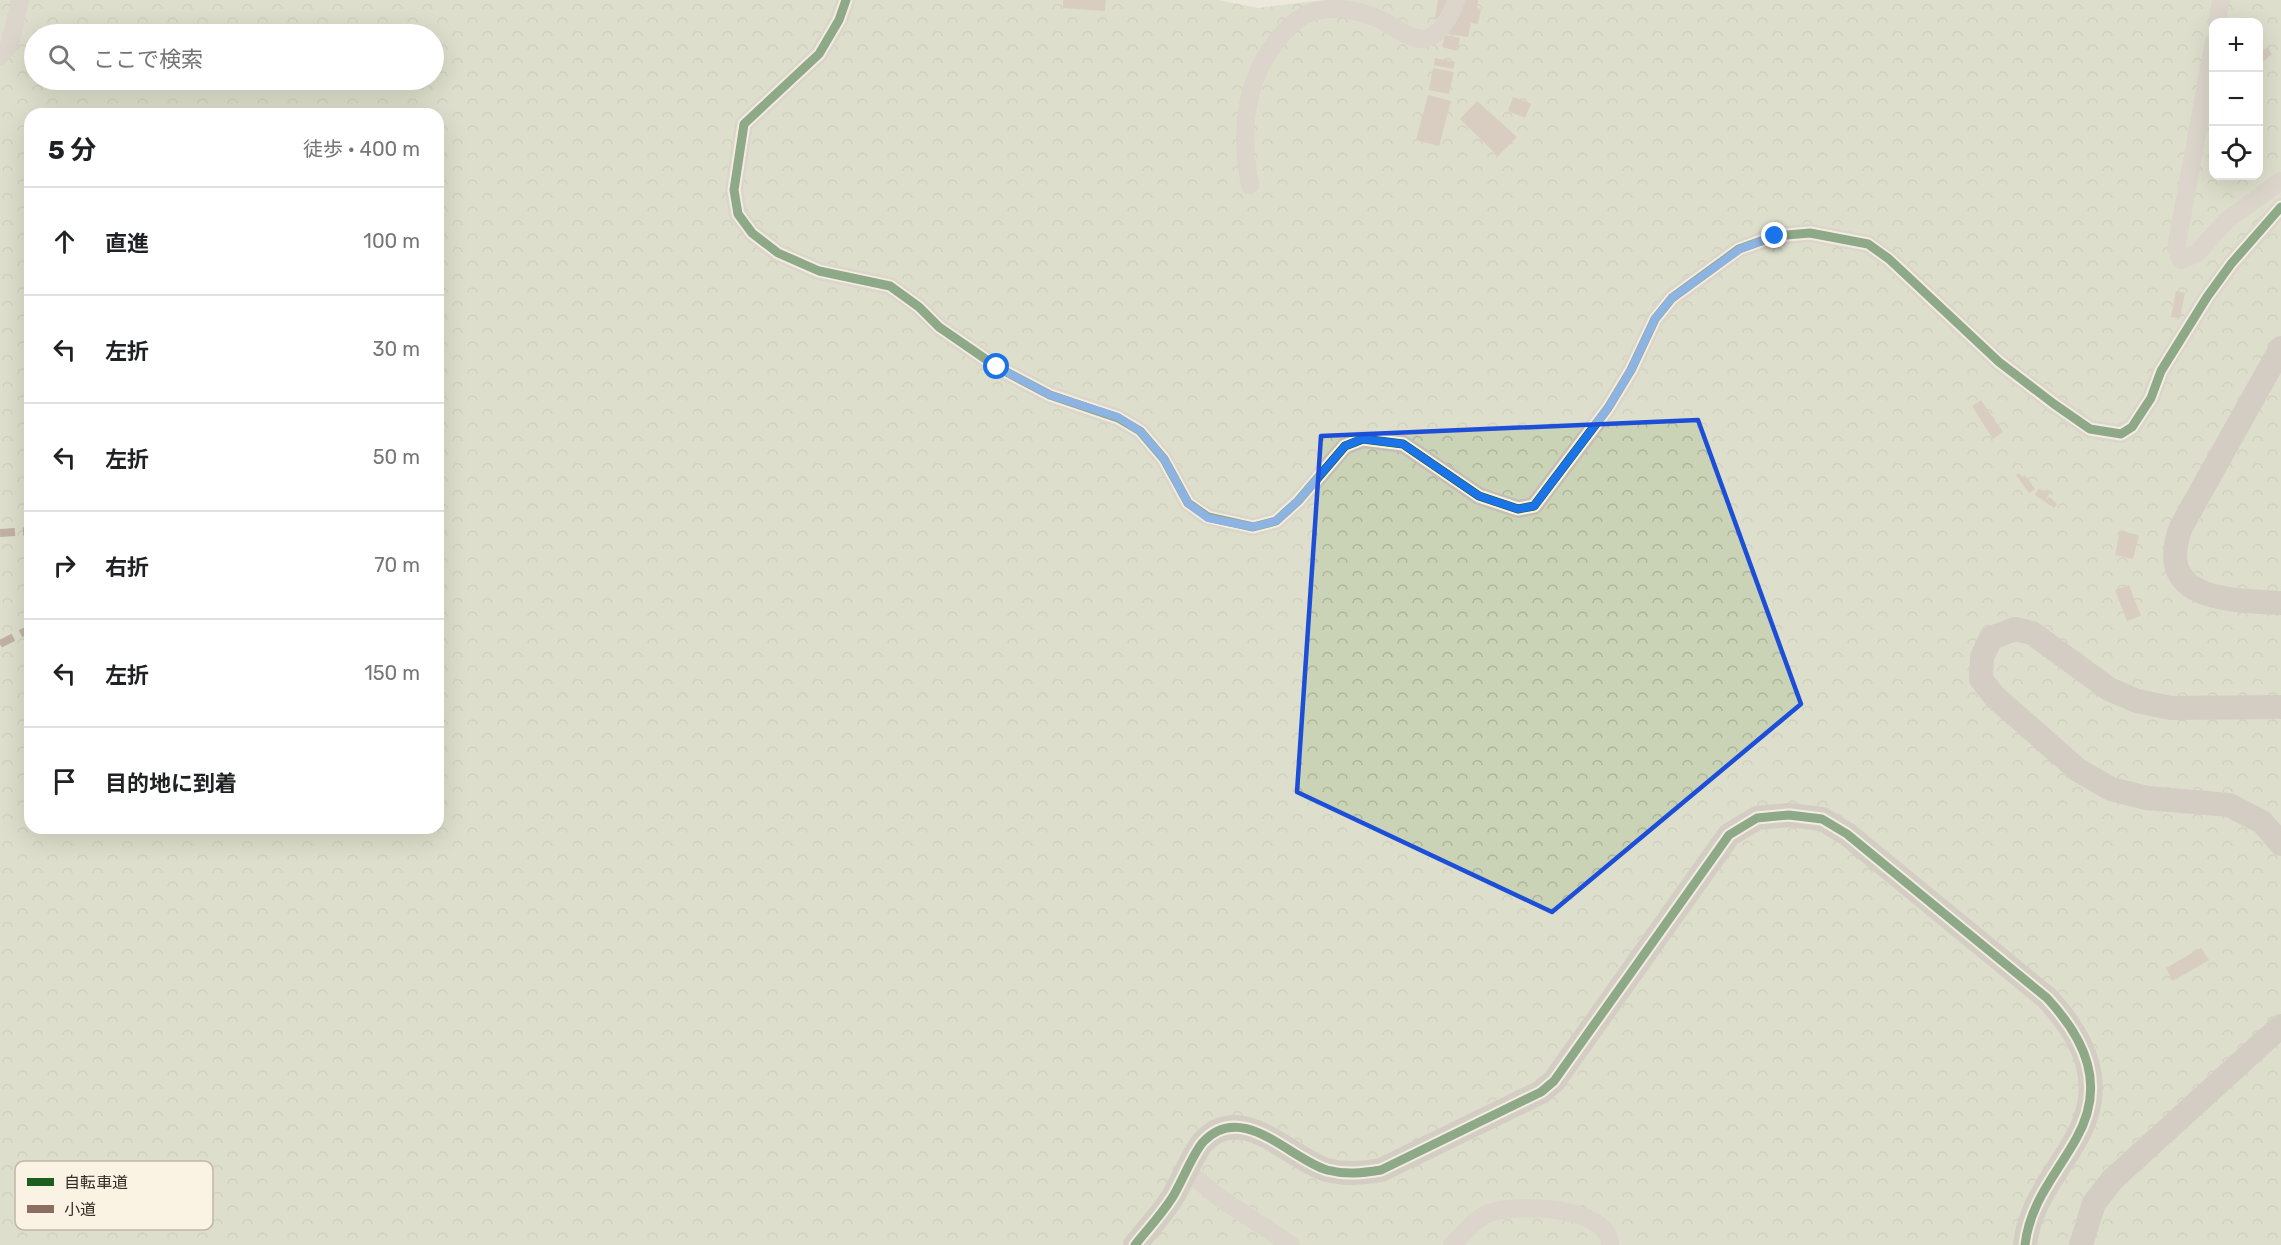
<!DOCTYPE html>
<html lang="ja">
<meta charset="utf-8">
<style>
body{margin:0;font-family:Rubik,"Noto Sans JP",sans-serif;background:#f2f2f2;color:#202124}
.controls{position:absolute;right:18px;top:18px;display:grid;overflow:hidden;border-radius:12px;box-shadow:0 6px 24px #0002}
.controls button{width:54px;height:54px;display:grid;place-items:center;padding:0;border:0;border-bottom:2px solid #e0e0e0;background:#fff;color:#202124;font:30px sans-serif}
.stop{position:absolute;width:18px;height:18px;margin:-14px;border:4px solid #1a73e8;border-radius:50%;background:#fff}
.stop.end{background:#1a73e8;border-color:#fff;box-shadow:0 2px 6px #0008}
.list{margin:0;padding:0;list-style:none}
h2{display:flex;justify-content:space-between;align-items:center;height:78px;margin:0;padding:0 24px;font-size:26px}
h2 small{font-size:20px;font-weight:400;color:#757577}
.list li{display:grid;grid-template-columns:39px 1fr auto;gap:18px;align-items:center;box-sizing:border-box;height:108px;padding:0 24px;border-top:2px solid #e0e0e0}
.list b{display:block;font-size:22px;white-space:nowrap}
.list em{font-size:20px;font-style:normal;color:#757577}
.icon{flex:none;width:33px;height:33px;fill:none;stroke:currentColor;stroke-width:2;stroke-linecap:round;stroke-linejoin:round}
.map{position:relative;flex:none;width:2281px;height:1245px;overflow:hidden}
.search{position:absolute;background:#fff;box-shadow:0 6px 24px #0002;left:24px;top:24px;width:420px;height:66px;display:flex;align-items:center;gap:15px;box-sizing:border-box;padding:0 21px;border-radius:33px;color:#757577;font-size:22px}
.panel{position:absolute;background:#fff;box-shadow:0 6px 24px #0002;left:24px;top:108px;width:420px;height:726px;border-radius:18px}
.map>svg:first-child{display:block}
.forest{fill:url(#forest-crowns);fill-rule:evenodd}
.building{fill:#c2ac9d}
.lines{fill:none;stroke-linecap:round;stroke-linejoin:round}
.street{stroke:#c5beb6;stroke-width:18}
.secondary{stroke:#b5aea6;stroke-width:24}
.quiet{stroke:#8d6e63;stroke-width:8;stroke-dasharray:15 8;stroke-linecap:butt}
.cycleway-casing{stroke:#faf2e3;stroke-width:13}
.cycleway{stroke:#1b5e20;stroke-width:9}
.route{stroke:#1a73e8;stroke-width:8}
.marked{fill:none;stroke:#1d4ed8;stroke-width:4.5;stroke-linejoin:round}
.key{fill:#faf2e3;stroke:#bfb7aa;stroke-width:1.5}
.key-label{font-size:16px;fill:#352c25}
</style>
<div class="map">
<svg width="2281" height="1245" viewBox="0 0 2281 1245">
<defs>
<pattern id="forest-crowns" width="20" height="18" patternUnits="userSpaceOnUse" patternTransform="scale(1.5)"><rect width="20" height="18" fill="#cbd3b6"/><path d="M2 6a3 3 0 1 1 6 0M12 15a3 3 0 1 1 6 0" fill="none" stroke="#afb59c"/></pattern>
</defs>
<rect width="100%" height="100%" fill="#ede7dc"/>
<path class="forest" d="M0,0H1219L1258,8L1323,0H2281V1245H0ZM2214,22H2258V176H2214ZM34,34H434V80H34ZM30,114H438V828H30Z"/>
<path class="building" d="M1063,0H1106L1105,11L1063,8Z
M1438,0H1478L1477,8L1481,9L1478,24L1471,23L1468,37L1442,33L1444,19L1435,18Z
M1445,35L1460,38L1457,51L1442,47Z
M2267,47L2272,54L2263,62L2258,54Z
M1435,58L1455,62L1453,69L1434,65Z
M1433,68L1454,72L1449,94L1429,90Z
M1428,95L1451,101L1439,146L1416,140Z
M1513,97L1531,104L1525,118L1508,111Z
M1477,101L1517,137L1498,156L1460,119Z
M2176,291L2185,293L2180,318L2171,317Z
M1981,400L2003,432L1993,439L1972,406Z
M2019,473L2022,477L2025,475L2035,489L2029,493L2016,475Z
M2038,489L2050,492L2046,500L2049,497L2057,504L2054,508L2035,495Z
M2120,531L2139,535L2133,559L2115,555Z
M2129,585L2141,616L2127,621L2115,590Z
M2201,948L2209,960L2173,981L2166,968Z"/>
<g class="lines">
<path class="street" d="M846,0L839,20L819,54L744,124L734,190L738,214L752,233L778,253L819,271L890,286L919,307L939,327L997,367L1050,395L1118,418L1140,431L1164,459L1188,503L1208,517L1253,527L1276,521L1298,501L1345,446L1363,439L1403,444L1479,496L1518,509L1534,506L1608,408L1631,370L1655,319L1672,298L1739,249L1775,236L1810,233L1868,244L1889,259L1999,362L2054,404L2090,429L2121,434L2132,427L2151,398L2161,371L2207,297L2231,264L2281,207
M2217,22L2221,0
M2214,42L2176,248L2181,260L2197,253L2227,220L2281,181
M0,56L10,44L20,0
M1250,185C1240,133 1244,80 1279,38C1295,18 1310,8 1336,9C1348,9 1366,13 1377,18C1391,24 1406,38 1422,39C1439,39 1452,14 1456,0
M1188,1172L1221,1199L1291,1245
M1452,1245C1462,1236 1474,1219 1487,1214C1514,1203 1609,1205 1610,1245"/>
<path class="secondary" d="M2281,348L2181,527C2153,602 2231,600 2281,603
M2281,707L2171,708L2137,701L2109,689L2032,633L2015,629L1991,638L1982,657L1981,679L1995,697L2078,770L2111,789L2147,798L2229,805L2262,822L2281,844
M1135,1245C1147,1230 1161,1215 1172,1198C1182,1182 1192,1155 1203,1142C1242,1100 1290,1159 1327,1170C1346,1175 1362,1173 1381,1170L1541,1092L1554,1081L1729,835L1757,818L1789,815L1822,819L1847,834L2047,998C2085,1039 2107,1085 2076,1139C2056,1175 2030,1202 2025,1245
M2081,1245L2094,1203L2113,1179L2281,1026"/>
<path class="quiet" d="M0,533L30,531
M0,644L30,629"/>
<g class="cycleway-casing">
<path id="cycleway" d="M846,0L839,20L819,54L744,124L734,190L738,214L752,233L778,253L819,271L890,286L919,307L939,327L997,367L1050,395L1118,418L1140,431L1164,459L1188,503L1208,517L1253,527L1276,521L1298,501L1345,446L1363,439L1403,444L1479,496L1518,509L1534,506L1608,408L1631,370L1655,319L1672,298L1739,249L1775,236L1810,233L1868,244L1889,259L1999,362L2054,404L2090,429L2121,434L2132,427L2151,398L2161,371L2207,297L2231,264L2281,207
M1135,1245C1147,1230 1161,1215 1172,1198C1182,1182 1192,1155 1203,1142C1242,1100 1290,1159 1327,1170C1346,1175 1362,1173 1381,1170L1541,1092L1554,1081L1729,835L1757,818L1789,815L1822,819L1847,834L2047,998C2085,1039 2107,1085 2076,1139C2056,1175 2030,1202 2025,1245"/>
</g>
<use href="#cycleway" class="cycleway"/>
</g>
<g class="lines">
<path class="route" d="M997,367L1050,395L1118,417L1140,431L1164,459L1188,503L1208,518L1253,527L1276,521L1298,501L1345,446L1363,439L1403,444L1479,496L1518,509L1534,506L1608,408L1631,370L1655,319L1672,298L1740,249L1775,236"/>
</g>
<path d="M0 0H2281V1245H0ZM1698,420L1801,704L1552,912L1297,792L1321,436Z" fill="#ede7dc" fill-opacity=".55" fill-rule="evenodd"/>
<path class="marked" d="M1698,420L1801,704L1552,912L1297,792L1321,436Z"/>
<rect x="15" y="1161" width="198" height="69" rx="9" class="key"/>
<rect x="27" y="1178" width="27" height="8" fill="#1b5e20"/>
<rect x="27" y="1205" width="27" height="8" fill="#8d6e63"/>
<g class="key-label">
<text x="64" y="1188">自転車道</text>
<text x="64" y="1215">小道</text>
</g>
</svg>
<div class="controls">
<button>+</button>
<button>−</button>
<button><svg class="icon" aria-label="locate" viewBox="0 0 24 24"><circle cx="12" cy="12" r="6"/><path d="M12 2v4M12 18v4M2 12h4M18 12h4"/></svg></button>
</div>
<div class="stop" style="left:997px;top:367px"></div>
<div class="stop end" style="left:1775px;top:236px"></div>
<div class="search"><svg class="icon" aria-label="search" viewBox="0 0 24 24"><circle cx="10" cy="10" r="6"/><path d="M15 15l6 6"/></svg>ここで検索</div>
<section class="panel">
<h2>5 分<small>徒歩 · 400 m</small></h2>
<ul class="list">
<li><svg class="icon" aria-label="ahead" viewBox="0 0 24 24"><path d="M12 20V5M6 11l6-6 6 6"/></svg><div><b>直進</b></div><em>100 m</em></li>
<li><svg class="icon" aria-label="left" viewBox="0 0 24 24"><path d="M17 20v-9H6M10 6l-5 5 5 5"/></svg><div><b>左折</b></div><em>30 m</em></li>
<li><svg class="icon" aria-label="left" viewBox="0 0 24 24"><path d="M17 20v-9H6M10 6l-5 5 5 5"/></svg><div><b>左折</b></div><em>50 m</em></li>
<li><svg class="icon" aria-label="right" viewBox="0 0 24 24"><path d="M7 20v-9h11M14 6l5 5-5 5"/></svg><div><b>右折</b></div><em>70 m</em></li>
<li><svg class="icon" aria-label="left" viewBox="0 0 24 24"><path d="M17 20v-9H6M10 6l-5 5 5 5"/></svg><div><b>左折</b></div><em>150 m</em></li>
<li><svg class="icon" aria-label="arrive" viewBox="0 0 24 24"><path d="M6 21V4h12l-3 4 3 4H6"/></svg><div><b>目的地に到着</b></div></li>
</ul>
</section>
</div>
